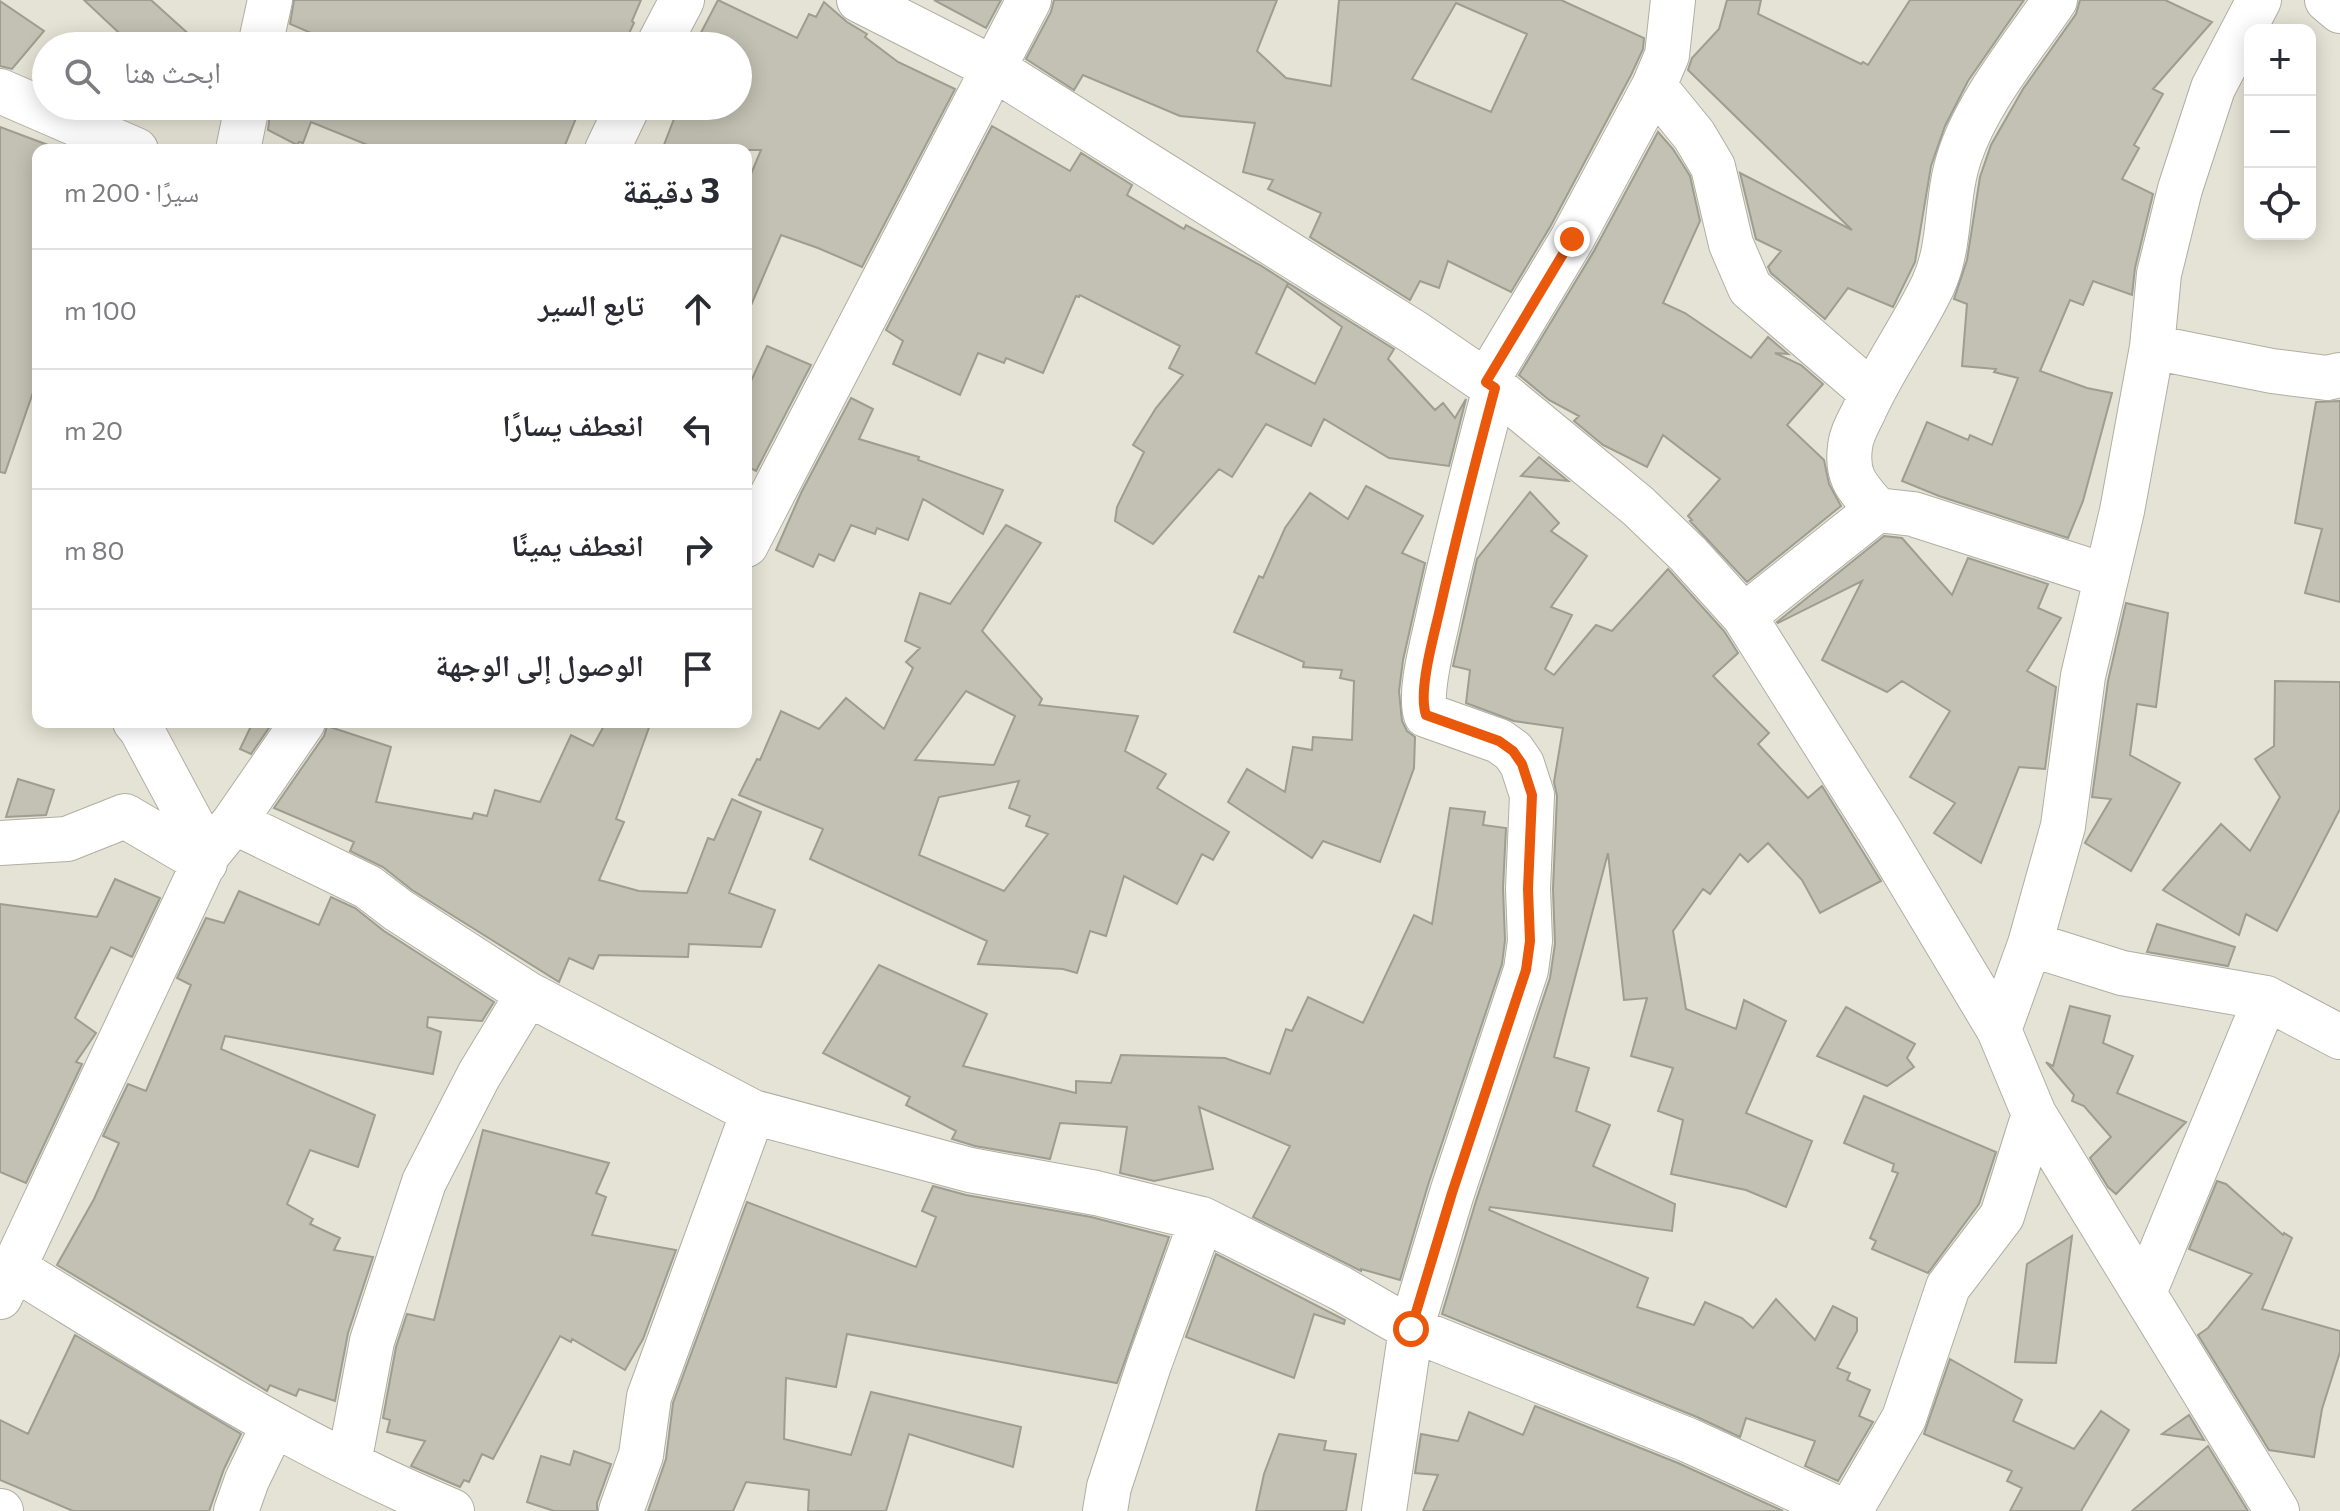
<!DOCTYPE html>
<html lang="ar">
<meta charset="utf-8">
<style>
body{margin:0;font-family:Commissioner,"Noto Naskh Arabic",sans-serif;background:#f2f2f3;color:#2b2b33;direction:rtl}
.controls{position:absolute;right:24px;top:24px;display:grid;overflow:hidden;border-radius:16px;box-shadow:0 4px 20px #0003}
.controls button{width:72px;height:72px;display:grid;place-items:center;padding:0;border:0;border-bottom:2px solid #e1e1e2;background:#fff;color:#2b2b33;font:40px sans-serif}
.stop{position:absolute;width:24px;height:24px;margin:-18px;border:6px solid #ea580c;border-radius:50%;background:#fff}
.stop.end{background:#ea580c;border-color:#fff;box-shadow:0 2px 8px #0008}
.list{margin:0;padding:0;list-style:none}
h2{display:flex;justify-content:space-between;align-items:center;height:104px;margin:0;padding:0 32px;font-size:34px}
h2 small{font-size:26px;font-weight:400;color:#7c7c81}
.list li{display:grid;grid-template-columns:52px 1fr auto;gap:24px;align-items:center;box-sizing:border-box;height:120px;padding:0 32px;border-top:2px solid #e1e1e2}
.list b{display:block;font-size:30px;white-space:nowrap}
.list em{font-size:26px;font-style:normal;color:#7c7c81}
.icon{flex:none;width:44px;height:44px;fill:none;stroke:currentColor;stroke-width:2;stroke-linecap:round;stroke-linejoin:round}
.map{position:relative;flex:none;width:2340px;height:1511px;overflow:hidden;direction:ltr}
.search{position:absolute;background:#fff;box-shadow:0 4px 20px #0003;left:32px;top:32px;width:720px;height:88px;display:flex;align-items:center;gap:20px;box-sizing:border-box;padding:0 28px;border-radius:44px;color:#7c7c81;font-size:30px}
.panel{position:absolute;background:#fff;box-shadow:0 4px 20px #0003;left:32px;top:144px;width:720px;height:584px;border-radius:16px;direction:rtl}
.map>svg:first-child{display:block}
.building{fill:#c2c1b3;stroke:#9d9d90;stroke-width:2;fill-rule:evenodd}
.lines{fill:none;stroke-linecap:round;stroke-linejoin:round}
.minor-casing{stroke:#b0afa2;stroke-width:46}
.minor{stroke:#fff;stroke-width:44}
.route{stroke:#ea580c;stroke-width:10}
</style>
<div class="map">
<svg width="2340" height="1511" viewBox="0 0 2340 1511">
<rect width="100%" height="100%" fill="#e4e3d5"/>
<path class="building" d="M84,0H151L202,46H133Z
M294,0H641L632,21L634,23L623,46H312L316,35L290,24Z
M718,0L797,38L809,14L816,17L824,2L847,22L867,34L865,37L898,62L955,89L862,267L818,248L781,235L746,317V186L761,150H662L679,106H738V46H694Z
M934,0H1001L986,28Z
M1054,0H1277L1257,51L1286,78L1331,86L1339,0H1561L1644,38L1643,49L1631,75L1550,227L1511,292L1448,261L1439,288L1420,281L1410,300L1310,237L1321,213L1268,189L1273,180L1243,172L1255,123L1180,116L1083,75L1074,90L1026,59L1051,12ZM1456,3L1527,34L1491,112L1412,79Z
M1727,0H1761L1758,14L1861,64L1863,62L1868,65L1910,0H2024L1968,81L1945,126L1931,166L1915,262L1893,307L1848,288L1825,319L1771,273L1768,267L1781,251L1756,239L1740,173L1852,230L1688,70L1692,58L1719,29Z
M2080,0H2165L2212,22L2153,89L2163,94L2134,145L2139,148L2122,179L2153,194L2135,268L2132,295L2093,281L2083,305L2070,300L2040,371L2087,388L2112,393L2083,501L2068,538L1939,496L1902,481L1927,422L1968,440L1970,435L1992,445L2018,378L1994,372L1996,369L1962,366L1967,304L1954,299L1967,260L1980,177L1991,145L2023,89L2076,14Z
M0,1L44,31L12,69L0,66Z
M271,106H581L563,150H380L311,122L303,143L299,142L297,145L268,130Z
M992,126L1070,171L1081,153L1132,185L1127,195L1184,229L1186,225L1260,265L1288,283L1256,353L1315,384L1342,327L1287,286L1288,283L1394,349L1388,359L1435,410L1443,403L1455,418L1466,399L1449,466L1389,458L1324,419L1311,446L1266,424L1232,477L1219,469L1153,544L1115,521L1117,507L1144,452L1133,445L1156,408L1183,375L1169,368L1180,346L1080,295L1079,297L1076,296L1043,373L1006,358L1004,363L978,353L960,395L893,364L903,341L886,330Z
M0,127L48,145L47,150H38V378L5,473L0,472Z
M1658,132L1673,149L1690,176L1700,221L1663,303L1685,313L1751,358L1768,337L1788,354L1775,353L1801,365L1823,384L1787,425L1824,460L1829,484L1841,506L1747,582L1690,521L1692,520L1688,516L1720,479L1663,435L1647,467L1603,445L1574,421L1579,416L1549,400L1519,375L1594,251Z
M767,346L811,365L756,471L746,466V392Z
M851,398L873,409L859,439L919,457L918,460L1003,490L983,534L923,499L908,540L877,528L875,534L851,525L834,561L819,554L813,567L776,550L801,493Z
M2340,401V602L2305,593L2322,529L2295,523L2316,402Z
M1539,457L1568,481L1521,476Z
M1366,486L1423,516L1402,553L1425,563L1403,660L1399,691L1402,721L1407,731L1415,737L1414,768L1380,862L1323,841L1312,858L1228,802L1247,769L1285,792L1293,747L1312,750L1313,737L1352,740L1354,681L1340,678L1342,670L1303,667L1304,662L1234,632L1259,576L1263,578L1285,528L1310,493L1348,519Z
M1530,492L1559,523L1551,531L1587,556L1551,607L1572,615L1545,669L1554,675L1596,625L1612,631L1668,569L1724,631L1738,653L1713,676L1769,733L1758,744L1808,798L1822,786L1881,881L1820,913L1802,880L1768,843L1748,862L1740,854L1710,894L1703,889L1673,931L1686,1009L1736,1029L1744,1000L1786,1021L1746,1113L1812,1141L1786,1207L1746,1190L1671,1174L1683,1120L1658,1111L1673,1068L1631,1056L1647,998L1624,1000L1608,853L1554,1057L1589,1068L1576,1111L1610,1125L1593,1166L1675,1204L1672,1231L1490,1207L1489,1210L1648,1278L1637,1307L1694,1325L1705,1302L1742,1318L1753,1328L1776,1299L1815,1340L1833,1306L1857,1318V1331L1837,1368L1850,1373L1847,1380L1870,1390L1859,1416L1873,1422L1838,1481L1805,1466L1815,1441L1746,1418L1740,1437L1697,1417L1442,1314L1476,1201L1550,978L1555,944L1553,889L1557,796L1554,782L1563,728L1514,721L1466,703L1470,670L1453,666L1477,559Z
M1006,525L1041,543L982,631L1042,699L1039,705L1138,716L1125,751L1166,774L1157,788L1229,832L1213,860L1202,854L1177,904L1124,876L1106,936L1090,931L1077,973L1063,969L978,964L987,941L810,859L823,829L739,795L757,759L760,760L781,711L819,729L846,698L884,729L913,668L906,662L920,648L905,641L920,593L950,604ZM966,691L1015,716L994,765L915,760ZM1019,781L1009,808L1030,816L1026,826L1048,834L1004,891L919,855L939,797Z
M1884,536L1902,538L1952,595L1968,558L2048,584L2038,608L2061,618L2027,671L2056,687L2045,769L2019,767L1981,863L1934,833L1955,803L1910,777L1950,711L1902,681L1887,692L1822,660L1862,581L1778,623L1777,622Z
M2126,603L2168,613L2156,707L2137,704L2130,755L2180,783L2131,871L2085,843L2111,799L2092,797L2108,681Z
M2275,681L2340,682V809L2277,931L2246,914L2239,935L2163,890L2221,824L2250,851L2280,797L2255,759L2274,746Z
M253,722H273L251,754L240,749Z
M606,722H651L616,819L624,822L599,880L639,891L687,893L708,838L714,840L732,799L761,812L729,893L775,910L761,947L689,944L688,957L599,955L593,969L569,958L559,982L412,890L383,867L350,851L354,842L274,808L324,736L327,726L391,747L376,802L472,819L474,813L487,816L495,790L540,802L571,735L593,746Z
M18,779L54,790L46,815L6,817Z
M1450,808L1485,812L1483,825L1506,828L1503,888L1505,940L1502,964L1428,1185L1400,1280L1361,1269V1271L1253,1217L1290,1146L1199,1107L1213,1169L1154,1181L1120,1173L1127,1127L1060,1123L1050,1159L975,1146L952,1139L956,1131L906,1105L910,1097L823,1053L879,965L987,1014L963,1066L1076,1093V1081L1111,1083L1121,1055L1225,1058L1270,1074L1286,1029L1292,1031L1308,997L1363,1023L1414,915L1432,924Z
M115,879L160,898L132,957L111,947L75,1018L96,1033L76,1062L82,1064L26,1183L0,1172V904L97,917Z
M239,891L319,925L331,897L355,908L384,931L494,1002L482,1021L428,1017L427,1027L441,1032L433,1074L225,1036L221,1049L375,1115L358,1167L310,1150L287,1204L313,1219L310,1224L340,1238L334,1250L373,1257L348,1333L335,1401L299,1389L296,1396L270,1385L267,1391L57,1265L94,1199L119,1143L103,1136L128,1084L146,1091L191,985L177,978L206,918L224,923Z
M2157,924L2235,947L2228,966L2147,952Z
M2070,1006L2110,1016L2103,1043L2133,1056L2117,1093L2186,1122L2116,1194L2108,1187L2090,1158L2111,1137L2084,1106L2072,1101L2074,1095L2046,1062L2053,1066Z
M1846,1007L1915,1044L1907,1058L1914,1067L1887,1086L1817,1056Z
M1864,1096L1996,1152L1979,1204L1928,1273L1872,1249L1876,1241L1870,1238L1898,1173L1892,1171L1894,1164L1844,1143Z
M483,1130L609,1163L596,1193L606,1197L592,1235L676,1250L643,1339L625,1370L572,1339L571,1342L560,1336L493,1459L482,1454L469,1482L464,1480L460,1487L411,1466L425,1441L387,1432L390,1420L383,1418L396,1347L407,1314L434,1320Z
M2217,1181L2226,1184L2283,1235L2284,1233L2292,1238L2262,1309L2340,1331V1352L2322,1409L2314,1457L2269,1450L2198,1335L2208,1328L2252,1274L2189,1249Z
M933,1186L966,1195L1091,1217L1169,1237L1117,1383L847,1334L836,1387L786,1378L784,1439L851,1455L871,1392L1021,1427L1013,1467L909,1434L886,1511H808L809,1490L746,1482L733,1511H648L666,1459L673,1403L747,1202L916,1267L936,1217L922,1211Z
M2072,1236L2056,1363L2015,1362L2027,1264Z
M1216,1254L1345,1320L1344,1324L1314,1314L1294,1378L1186,1337Z
M75,1335L241,1434L224,1469L209,1511H73L0,1480V1420L28,1434Z
M1950,1359L2022,1400L2013,1421L2074,1449L2101,1411L2129,1430L2081,1511H2010L2022,1488L2007,1481L2012,1471L1924,1434Z
M1535,1406L1678,1463L1783,1511H1423L1438,1475L1415,1473L1421,1434L1458,1441L1469,1412L1523,1435Z
M2189,1415L2204,1440L2162,1434Z
M1279,1434L1326,1441L1324,1450L1356,1454L1346,1511H1256L1264,1474Z
M2208,1446L2248,1511H2132Z
M574,1451L611,1464L597,1503V1511H554L527,1502L541,1456L570,1465Z"/>
<g class="lines">
<g class="minor-casing">
<path id="minor" d="M859,0L993,68L1415,333L1495,388L1638,506L1688,554L1744,616L1881,833L1999,1030L2034,1114L2277,1511
M2327,0L2340,11
M260,46L270,0
M658,46L682,0
M1654,86L1694,135L1713,167L1731,244L1750,288L1872,393
M0,91L136,150
M238,150L247,106
M607,150L628,106
M2152,347L2272,371L2327,378L2340,375
M1486,382L1572,239L1654,86L1667,55L1673,0
M1877,510C1858,488 1846,478 1850,447C1851,435 1858,423 1863,413C1883,368 1912,329 1933,285C1952,244 1945,198 1960,155C1978,101 2023,47 2055,0
M746,545L1029,0
M1744,616L1877,510L1913,514L2106,576
M135,722L141,729L208,854
M234,822L368,887L398,910L528,994L753,1112L970,1170L1096,1193L1202,1219L1340,1288L1411,1329L1688,1440L1843,1511
M0,843L67,839L125,816L205,863
M2030,944L2122,973L2266,998L2340,1037
M1999,1030L2030,944L2063,826L2083,676L2122,511L2152,347L2159,274L2180,189L2213,88L2259,0
M14,1268C156,1355 297,1447 452,1511
M2144,1293L2266,998
M0,1297L208,854L234,822L303,722
M349,1463L372,1341L424,1182L479,1075L528,994
M0,1511H1
M236,1511L247,1480L274,1424
M621,1511L641,1455L649,1397L753,1112
M1105,1511L1109,1487L1149,1365L1202,1219
M1384,1511L1411,1329L1452,1193L1526,970L1530,941L1528,889L1532,795L1522,764L1513,751L1499,741L1426,715C1418,692 1434,639 1439,613C1456,538 1475,463 1495,388
M1850,1511L1904,1418L1948,1287L2002,1216L2034,1114"/>
</g>
<use href="#minor" class="minor"/>
</g>
<g class="lines">
<path class="route" d="M1411,1329L1452,1193L1526,970L1530,941L1528,889L1532,795L1522,764L1513,751L1499,741L1426,715C1418,692 1433,639 1439,613C1456,538 1475,463 1495,388L1486,382L1572,239"/>
</g>
</svg>
<div class="controls">
<button>+</button>
<button>−</button>
<button><svg class="icon" aria-label="locate" viewBox="0 0 24 24"><circle cx="12" cy="12" r="6"/><path d="M12 2v4M12 18v4M2 12h4M18 12h4"/></svg></button>
</div>
<div class="stop" style="left:1411px;top:1329px"></div>
<div class="stop end" style="left:1572px;top:239px"></div>
<div class="search"><svg class="icon" aria-label="search" viewBox="0 0 24 24"><circle cx="10" cy="10" r="6"/><path d="M15 15l6 6"/></svg>ابحث هنا</div>
<section class="panel">
<h2>3 دقيقة<small>سيرًا · 200 m</small></h2>
<ul class="list">
<li><svg class="icon" aria-label="ahead" viewBox="0 0 24 24"><path d="M12 20V5M6 11l6-6 6 6"/></svg><div><b>تابع السير</b></div><em>100 m</em></li>
<li><svg class="icon" aria-label="left" viewBox="0 0 24 24"><path d="M17 20v-9H6M10 6l-5 5 5 5"/></svg><div><b>انعطف يسارًا</b></div><em>20 m</em></li>
<li><svg class="icon" aria-label="right" viewBox="0 0 24 24"><path d="M7 20v-9h11M14 6l5 5-5 5"/></svg><div><b>انعطف يمينًا</b></div><em>80 m</em></li>
<li><svg class="icon" aria-label="arrive" viewBox="0 0 24 24"><path d="M6 21V4h12l-3 4 3 4H6"/></svg><div><b>الوصول إلى الوجهة</b></div></li>
</ul>
</section>
</div>
